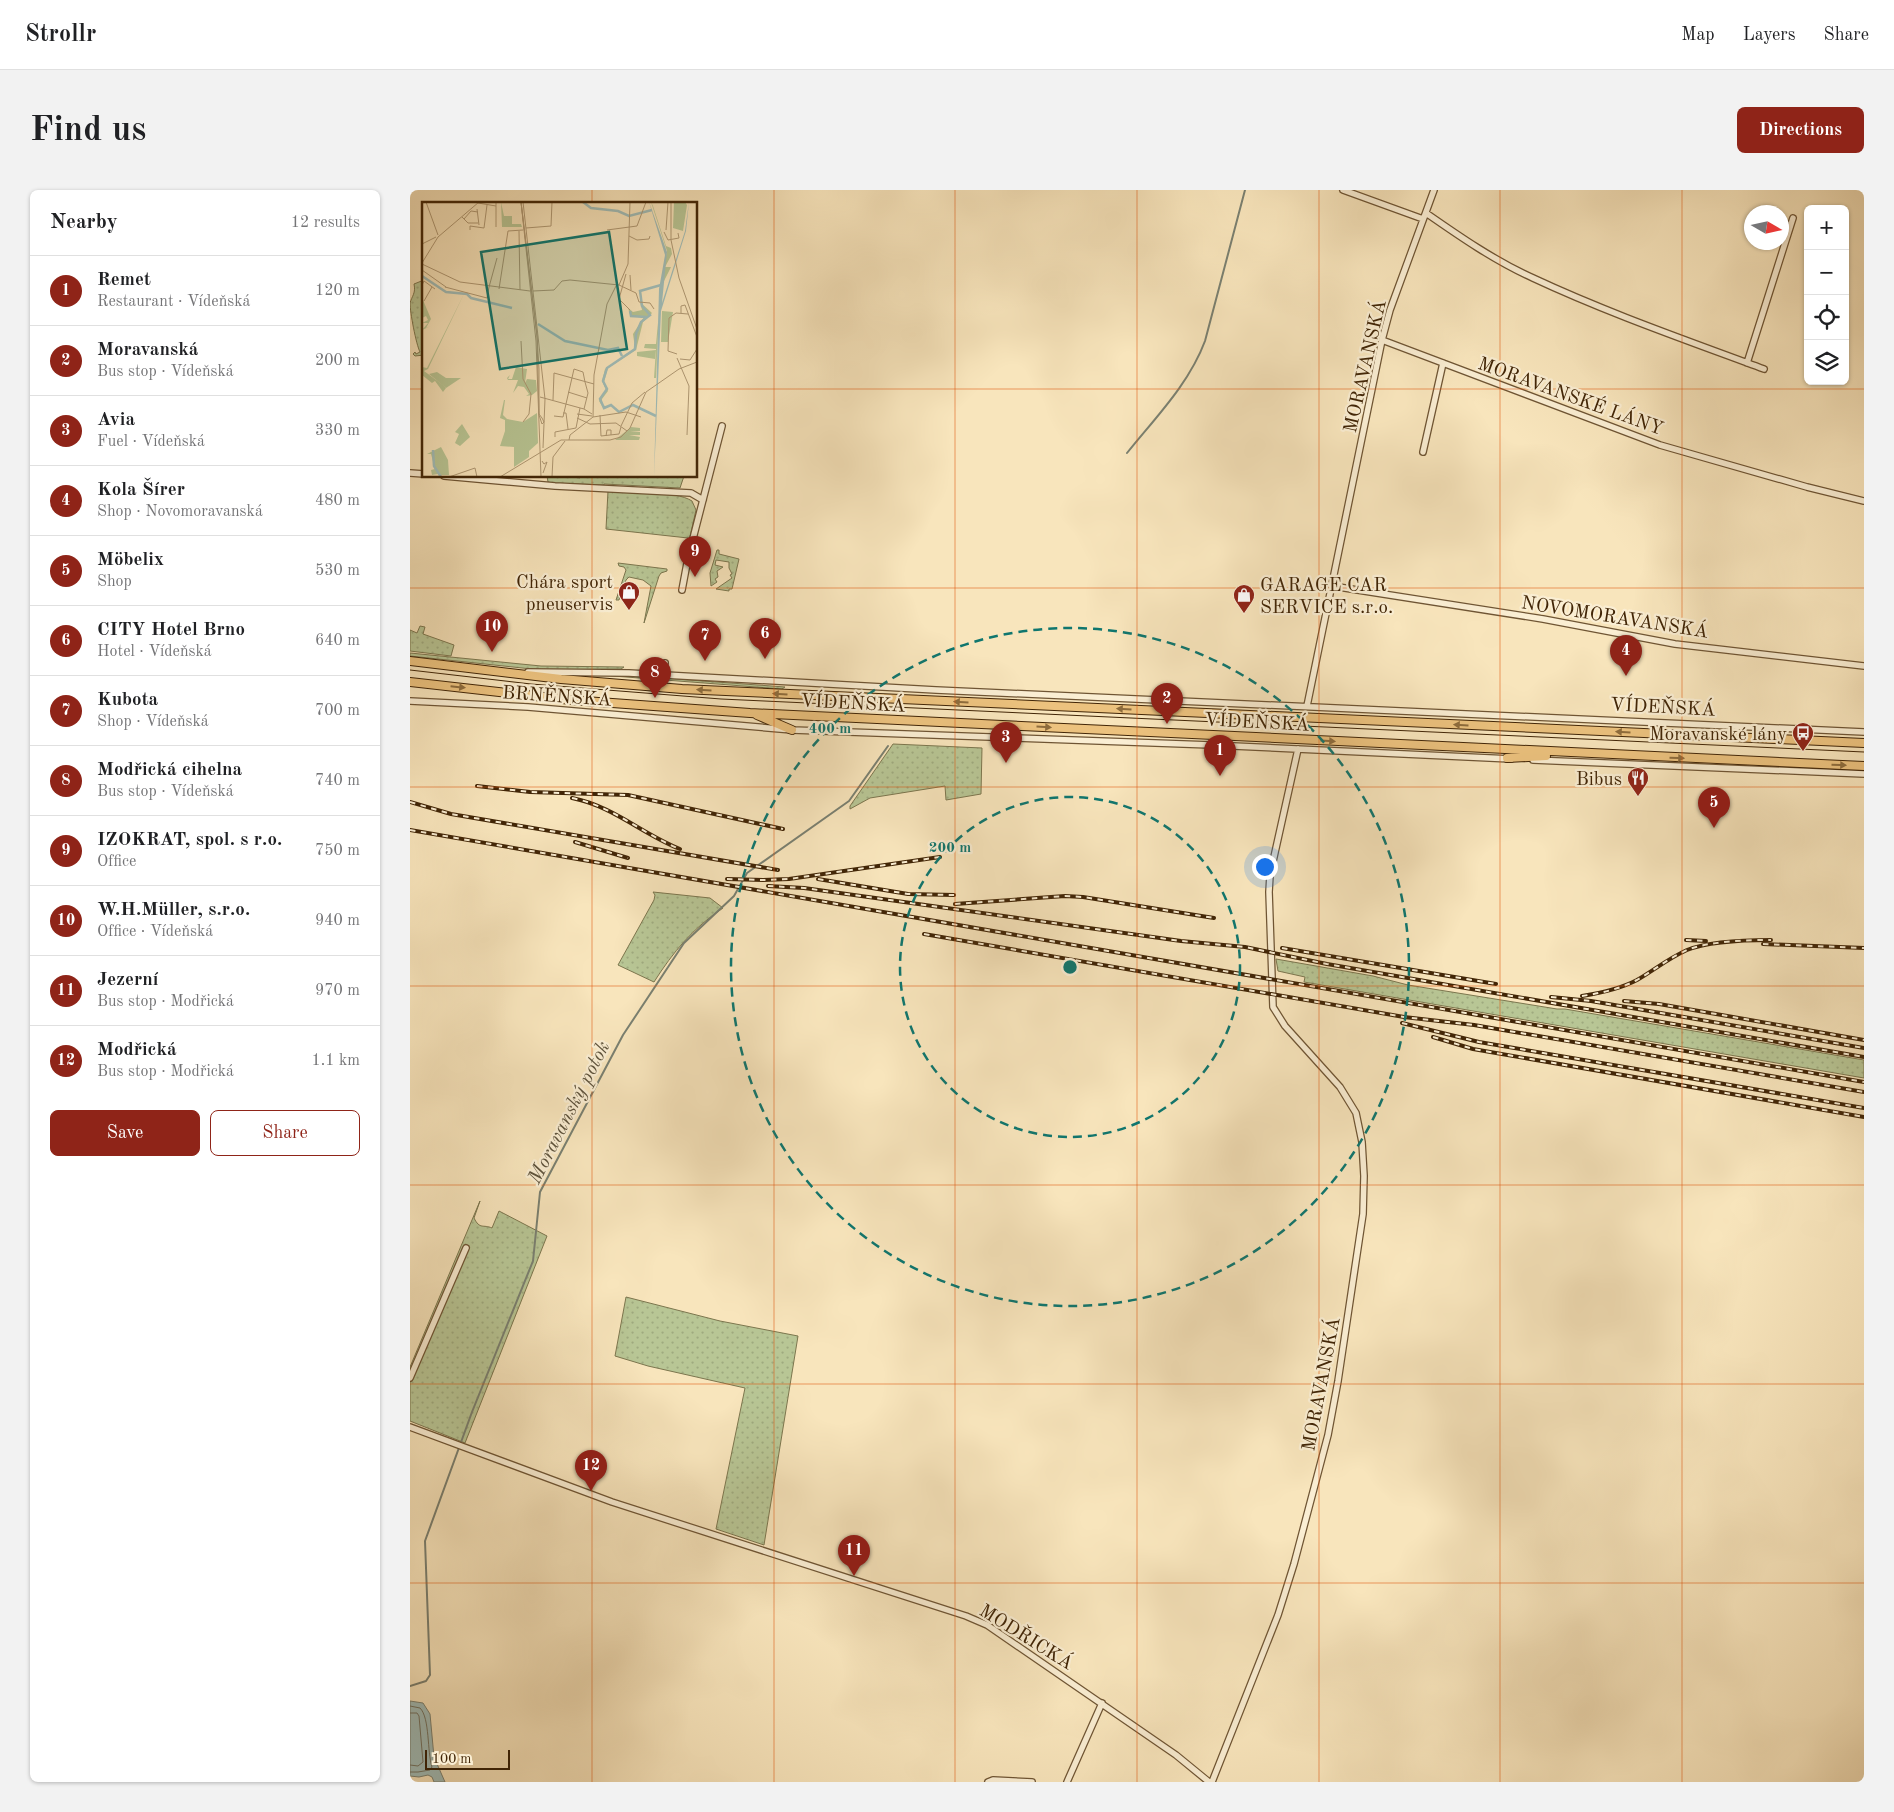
<!DOCTYPE html>
<meta charset="utf-8">
<style>
body{margin:0;font-family:"Old Standard TT",serif;background:#f2f2f2;color:#202124}
.controls{position:absolute;right:15px;top:15px;display:grid;overflow:hidden;border-radius:8px;box-shadow:0 1px 4px #0004}
.controls button{width:45px;height:45px;display:grid;place-items:center;padding:0;border:0;border-bottom:1px solid #e0e0e0;background:#fff;color:#202124;font:25px sans-serif}
.compass{position:absolute;left:1334px;top:15px;width:45px;height:45px;border-radius:50%;background:#fff;box-shadow:0 1px 4px #0004;rotate:99deg}
.scale{position:absolute;left:15px;bottom:12px;width:85px;box-sizing:border-box;padding-left:5px;border:2px solid #412506;border-top:0;font-size:14px;line-height:18px;white-space:nowrap;color:#412506;-webkit-text-stroke:4px #faeed3;paint-order:stroke}
.you{position:absolute;left:854px;top:676px;width:18px;height:18px;margin:-12px;border:4px solid #fff;border-radius:50%;background:#1a73e8;box-shadow:0 0 0 8px #1a73e833}
.badge{display:grid;place-items:center;width:32px;height:32px;border-radius:50%;background:#8f2418;color:#fff;font-size:16px;font-weight:700}
.pin{position:absolute;translate:-50% -41px;filter:drop-shadow(0 1px 2px #0008)}
.pin::after{content:'';position:absolute;top:26px;width:18px;height:15px;background:inherit;clip-path:polygon(0 0,100% 0,50% 100%)}
.list{margin:0;padding:0;list-style:none}
h2{display:flex;justify-content:space-between;align-items:center;height:65px;margin:0;padding:0 20px;font-size:21px}
h2 small{font-size:16px;font-weight:400;color:#757577}
.list li{display:grid;grid-template-columns:32px 1fr auto;gap:15px;align-items:center;box-sizing:border-box;height:70px;padding:0 20px;border-top:1px solid #e0e0e0}
.list b{display:block;font-size:19px;white-space:nowrap}
.list p{margin:0;font-size:16px;white-space:nowrap;color:#757577}
.list em{font-size:16px;font-style:normal;color:#757577}
.actions{display:flex;gap:10px;padding:15px 20px}
.actions a{flex:1;padding:11px 0;border:1px solid #8f2418;border-radius:8px;text-align:center;font-size:18px;color:#8f2418}
.actions .main{background:#8f2418;color:#fff}
.icon{flex:none;width:28px;height:28px;fill:none;stroke:currentColor;stroke-width:2;stroke-linecap:round;stroke-linejoin:round}
.map{position:relative;flex:none;width:1454px;height:1592px;overflow:hidden;border-radius:8px}
header{display:flex;align-items:center;gap:30px;box-sizing:border-box;height:70px;padding:0 25px;background:#fff;border-bottom:1px solid #e0e0e0}
header strong{font-size:24px}
nav{display:flex;gap:28px;margin-inline-start:auto;font-size:18px}
.intro{display:flex;align-items:center;justify-content:space-between;box-sizing:border-box;height:120px;padding:0 30px}
h1{margin:0;font-size:35px}
.button{padding:12px 22px;border-radius:8px;background:#8f2418;color:#fff;font-size:18px;font-weight:700}
main{display:flex;gap:30px;padding:0 30px}
aside{flex:1;background:#fff;border-radius:8px;box-shadow:0 1px 4px #0004}
.map>svg:first-child{display:block}
.grass{fill:url(#grass-dots);stroke:#7c764e}
.water{fill:#a0bdb9;stroke:#7a8071}
.lines{fill:none;stroke-linecap:round;stroke-linejoin:round}
.shore{stroke:#707160;stroke-width:1}
.stream{stroke:#7a8071;stroke-width:2}
.minor-casing{stroke:#6f5534;stroke-width:8}
.highway-casing{stroke:#412506;stroke-width:10}
.minor{stroke:#faeed3;stroke-width:5.5}
.highway{stroke:#ecc27e;stroke-width:8}
.tram{stroke:#412506;stroke-width:1}
.rail-casing{stroke:#412506;stroke-width:4}
.rail{stroke:#faeed3;stroke-width:2;stroke-dasharray:5.5;stroke-linecap:butt}
.oneway{fill:#8e6c3c}
.grid{fill:none;stroke:#e0560c;stroke-width:1;stroke-opacity:0.55}
.ring{fill:none;stroke:#0f766e;stroke-width:2.5;stroke-dasharray:9 6}
.labels{text-anchor:middle;stroke-width:4.5;stroke-linejoin:round;paint-order:stroke}
.street-label{font-size:19px;fill:#412506;stroke:#faeed3}
.poi-label{font-size:19px;fill:#412506;stroke:#faeed3;text-anchor:end}
.water-label{font-size:20px;font-style:italic;fill:#5e533c;stroke:#faeed3}
.inset-river{fill:none;stroke:#a0bdb9;stroke-width:2.5}
.inset-road{fill:none;stroke:#af9873;stroke-width:1}
.view{fill:#0f766e;fill-opacity:0.15;stroke:#0f766e;stroke-width:2.5}
.inset-edge{fill:none;stroke:#412506;stroke-width:2.5}
.centre{fill:#0f766e;stroke:#faeed3;stroke-width:2.5}
.ring-label{font-size:15px;text-anchor:middle;font-weight:bold;fill:#0f766e;stroke:#faeed3;stroke-width:4.5;stroke-linejoin:round;paint-order:stroke}
</style>
<header>
<strong>Strollr</strong>
<nav><a>Map</a><a>Layers</a><a>Share</a></nav>
</header>
<div class="intro"><h1>Find us</h1><a class="button">Directions</a></div>
<main>
<aside>
<h2>Nearby<small>12 results</small></h2>
<ul class="list">
<li><span class="badge">1</span><div><b>Remet</b><p>Restaurant · Vídeňská</p></div><em>120 m</em></li>
<li><span class="badge">2</span><div><b>Moravanská</b><p>Bus stop · Vídeňská</p></div><em>200 m</em></li>
<li><span class="badge">3</span><div><b>Avia</b><p>Fuel · Vídeňská</p></div><em>330 m</em></li>
<li><span class="badge">4</span><div><b>Kola Šírer</b><p>Shop · Novomoravanská</p></div><em>480 m</em></li>
<li><span class="badge">5</span><div><b>Möbelix</b><p>Shop</p></div><em>530 m</em></li>
<li><span class="badge">6</span><div><b>CITY Hotel Brno</b><p>Hotel · Vídeňská</p></div><em>640 m</em></li>
<li><span class="badge">7</span><div><b>Kubota</b><p>Shop · Vídeňská</p></div><em>700 m</em></li>
<li><span class="badge">8</span><div><b>Modřická cihelna</b><p>Bus stop · Vídeňská</p></div><em>740 m</em></li>
<li><span class="badge">9</span><div><b>IZOKRAT, spol. s r.o.</b><p>Office</p></div><em>750 m</em></li>
<li><span class="badge">10</span><div><b>W.H.Müller, s.r.o.</b><p>Office · Vídeňská</p></div><em>940 m</em></li>
<li><span class="badge">11</span><div><b>Jezerní</b><p>Bus stop · Modřická</p></div><em>970 m</em></li>
<li><span class="badge">12</span><div><b>Modřická</b><p>Bus stop · Modřická</p></div><em>1.1 km</em></li>
</ul>
<div class="actions"><a class="main">Save</a><a>Share</a></div>
</aside>
<div class="map">
<svg width="1454" height="1592" viewBox="0 0 1454 1592">
<defs>
<pattern id="grass-dots" width="8" height="8" patternUnits="userSpaceOnUse" patternTransform="scale(1.25)"><rect width="8" height="8" fill="#b8c695"/><path d="M2 2h.1M6 6h.1" fill="none" stroke="#9faa7f" stroke-width="1.8" stroke-linecap="round"/></pattern>
</defs>
<rect width="100%" height="100%" fill="#f8e5bc"/>
<filter id="stains"><feTurbulence type="fractalNoise" baseFrequency=".004" numOctaves="4"/><feColorMatrix values="0 0 0 0 .2 0 0 0 0 .09 0 0 0 0 .02 0 0 0 .5 -.17"/></filter>
<radialGradient id="worn" r=".72"><stop offset=".6" stop-color="#630" stop-opacity="0"/><stop offset="1" stop-color="#630" stop-opacity=".3"/></radialGradient>
<path class="grass" d="M14,90V165L5,166L3,164L5,162L6,164L10,162C6,154 0,122 0,113C2,106 6,103 4,94Z
M137,286H158L170,288V286H274L270,298L194,294V295L142,293L138,292Z
M198,301C219,303 265,300 282,311L286,320L277,360L278,348L196,339Z
M307,360H309V364L329,369L322,399H319V401L306,399L322,388L320,385L322,384L319,378V372L306,370L305,375L313,377L307,381L308,387L305,389L307,392L301,396L300,383Z
M208,373L257,379V381L251,383L249,386L234,433L241,396L233,390L219,387L216,390L209,410H206L216,380L214,377L209,376Z
M10,436L15,437L13,444L44,455L41,466L0,461V440L7,443Z
M0,463L131,476L214,477L211,479L131,480L0,466Z
M190,485L224,486L375,497L372,499Z
M483,554L572,558L571,604L536,610L535,596L460,608L440,619V616Z
M243,702L300,708L313,718C283,738 263,762 244,792L208,775L244,710L245,705Z
M866,769L963,786L998,795L1147,819H1155L1454,870V888L894,792L895,787L868,781Z
M70,1011L64,1028C70,1040 73,1034 82,1038L89,1021L137,1046L55,1253L0,1231V1177Z
M216,1107L310,1131L388,1146L354,1355L306,1339L335,1198L238,1176L205,1166Z"/>
<path class="water" d="M0,1511L13,1513L20,1524L24,1567L35,1592H24L22,1587L18,1585L9,1587L0,1586Z"/>
<g class="lines">
<path class="shore" d="M0,1516L10,1518C20,1528 17,1562 22,1577L20,1580L8,1582H0
M0,1523H7L9,1526L13,1572L8,1576L0,1575"/>
<path class="stream" d="M717,263C745,228 779,194 795,151L835,0
M0,1496L16,1491L20,1485L15,1351L62,1222L123,1071L130,1002L213,845L274,753L324,706L337,683L439,611L478,556"/>
<g class="minor-casing">
<path id="minor" d="M933,0L1013,29
M1016,23C1049,46 1085,71 1123,88C1198,123 1276,150 1354,179
M972,150L1250,255L1397,297L1454,311
M1337,173L1383,28
M1013,262L1033,173
M0,283L14,284
M34,286L145,296L281,303L293,310
M922,396L1133,429L1265,454L1454,476
M272,400L278,368L312,236
M118,482L219,483L526,500L1454,542
M252,485L255,473
M0,511L118,517L382,540L801,555L1101,569
M897,516L972,150L980,120L1024,0
M1123,570L1454,584
M0,1188L56,1058
M0,1237L202,1312L556,1426L577,1435L766,1565L799,1592
M578,1592L583,1590L622,1592
M657,1592L692,1513
M802,1592L868,1425L884,1374L918,1245L928,1191L953,1024L954,986L952,952L946,923L930,897L875,836L863,817L859,702L860,685L888,559"/>
</g>
<g class="highway-casing">
<path id="highway" d="M0,471L151,489L272,499L1454,553
M0,492L161,510L340,523L1454,576
M347,525L382,540
M1097,568L1136,566"/>
</g>
<use href="#minor" class="minor"/>
<use href="#highway" class="highway"/>
<path class="tram" d="M0,480L121,494L311,509L1454,562"/>
<g class="rail-casing">
<path id="rail" d="M67,596L120,602L218,605L373,639
M162,608C203,616 232,644 270,659
M0,612L41,624L368,680
M0,640L1454,892
M165,652L218,668
M317,689L353,690L379,689L530,667
M408,689L498,704L544,705
M358,696L394,698L771,751L835,757L917,774L1454,867
M545,714L655,706L673,707L804,728
M514,744L994,827L1064,835L1454,902
M1276,750L1296,751
M1353,754L1454,758
M872,758L1086,794
M1172,806C1191,803 1210,799 1227,790C1244,780 1259,768 1277,760C1300,751 1335,750 1361,750
M1141,807L1181,811L1454,858
M1214,811L1249,814L1454,850
M992,833L1069,852L1454,918
M1023,847L1063,859L1454,927"/>
</g>
<use href="#rail" class="rail"/>
</g>
<defs><path id="oneway-solid" d="M-6-.8H1V-3.2L6.5 0L1 3.2V.8H-6Z" transform="scale(1.25)"/></defs>
<g class="oneway">
<use href="#oneway-solid" transform="translate(48 497) rotate(6)"/>
<use href="#oneway-solid" transform="translate(294 500) rotate(-177)"/>
<use href="#oneway-solid" transform="translate(370 504) rotate(-177)"/>
<use href="#oneway-solid" transform="translate(551 512) rotate(-177)"/>
<use href="#oneway-solid" transform="translate(714 519) rotate(-177)"/>
<use href="#oneway-solid" transform="translate(1051 535) rotate(-177)"/>
<use href="#oneway-solid" transform="translate(634 537) rotate(3)"/>
<use href="#oneway-solid" transform="translate(1213 542) rotate(-177)"/>
<use href="#oneway-solid" transform="translate(918 551) rotate(3)"/>
<use href="#oneway-solid" transform="translate(1267 568) rotate(2)"/>
<use href="#oneway-solid" transform="translate(1429 575) rotate(2)"/>
</g>
<path class="grid" d="M182,0V14M364,0V1592M545,0V1592M727,0V1592M909,0V1592M1090,0V1592M1272,0V1592M0,199H14M286,199H1454M182,286V1592M0,398H1454M0,597H1454M0,796H1454M0,995H1454M0,1194H1454M0,1393H1454"/>
<g class="ring">
<circle cx="660" cy="777" r="170"/>
<circle cx="660" cy="777" r="339"/>
</g>
<defs>
<g id="shop-pin" transform="scale(1.125)"><path d="M0 17L-7.5 6A9.5 9.5 0 1 1 7.5 6Z" fill="#8f2418" stroke="#faeed3"/><path d="M-5-2.5h2.3a2.7 3.5 0 0 1 5.4 0H5L5.5 6h-11ZM-1.5-2.5h3a1.5 2.3 0 0 0-3 0Z" fill="#fff"/></g>
<g id="bus-pin" transform="scale(1.125)"><path d="M0 17L-7.5 6A9.5 9.5 0 1 1 7.5 6Z" fill="#8f2418" stroke="#faeed3"/><path d="M-5-6H5V4H4V6H2V4H-2V6H-4V4H-5ZM-3.5-4V0h7V-4ZM-3.5 1.2v1.5H-2V1.2ZM2 1.2v1.5H3.5V1.2Z" fill="#fff"/></g>
<g id="restaurant-pin" transform="scale(1.125)"><path d="M0 17L-7.5 6A9.5 9.5 0 1 1 7.5 6Z" fill="#8f2418" stroke="#faeed3"/><path d="M-5-6h1v4h1v-4h1v4h1v-4h1v5L-1.5 .5V6h-2V.5L-5-1ZM5-6V6H3V1.5H1.5Q1.5-4 5-6Z" fill="#fff"/></g>
</defs>
<g fill-rule="evenodd">
<use href="#shop-pin" x="219" y="402"/>
<use href="#shop-pin" x="834" y="405"/>
<use href="#bus-pin" x="1393" y="543"/>
<use href="#restaurant-pin" x="1228" y="588"/>
</g>
<g class="labels">
<g class="street-label">
<text transform="translate(954 176) rotate(-77)" y="7">MORAVANSKÁ</text>
<text transform="translate(1161 205) rotate(20)" y="7">MORAVANSKÉ LÁNY</text>
<text transform="translate(1205 426) rotate(9)" y="7">NOVOMORAVANSKÁ</text>
<text transform="translate(147 505) rotate(4)" y="7">BRNĚNSKÁ</text>
<text transform="translate(443 512) rotate(3)" y="7">VÍDEŇSKÁ</text>
<text transform="translate(1253 516) rotate(3)" y="7">VÍDEŇSKÁ</text>
<text transform="translate(847 531) rotate(3)" y="7">VÍDEŇSKÁ</text>
<text transform="translate(910 1194) rotate(-79)" y="7">MORAVANSKÁ</text>
<text transform="translate(617 1446) rotate(32)" y="7">MODŘICKÁ</text>
</g>
<g class="poi-label">
<text x="203" y="398">Chára sport<tspan x="203" dy="22">pneuservis</tspan></text>
<text x="850" y="401" text-anchor="start">GARAGE CAR<tspan x="850" dy="22">SERVICE s.r.o.</tspan></text>
<text x="1377" y="550">Moravanské lány</text>
<text x="1212" y="595">Bibus</text>
</g>
<g class="water-label">
<text transform="translate(158 922) rotate(-63)" y="7">Moravanský potok</text>
</g>
</g>
<g transform="translate(12 12)">
<rect width="275" height="275" fill="#f8e5bc"/>
<path d="M79,0L82,14H90V22H99L100,25H80ZM252,0H263L265,3L261,29L251,26ZM42,92L6,167L2,169L21,183L24,186L21,190L13,179L10,181L0,173V165L5,166ZM1,98L9,117L4,126L9,124L0,128L6,121H0L6,118L4,114L0,116ZM234,148L233,157L215,154V150ZM94,165L105,167L103,181L105,177L114,178L115,189L110,193L104,194L107,192L102,185L96,184L91,191L96,178H86L85,176L88,173L86,177H90ZM82,198H83L81,213L85,217L101,220L115,211L116,241L107,249V255L92,265V245L78,244L83,229V218L78,216ZM40,222L48,235L38,244L33,241L37,232L33,230ZM209,225L218,226V229H208L218,230V233H207L218,235L217,238H193ZM19,245L26,258L27,273H19L15,268L16,272L10,273L9,268L13,267L9,252H5Z" fill="#b8c695"/>
<path d="M229,0L231,4L244,44L249,46L250,52L243,65H249L242,79L241,68L245,49ZM218,100L230,111L221,120L214,148L186,166L182,180L186,189L180,197V203L186,205L182,207L177,199L184,188L180,179L183,167L213,146L211,132L222,115H209L206,106L211,110L220,108ZM237,110L234,176H232L234,147L222,146L223,142H234ZM15,170L24,176H39L24,186L7,172Z" fill="#b8c695"/>
<path d="M240,109L251,110L246,140H239Z" fill="#b8c695"/>
<path d="M227,0L245,50L240,101L263,29L267,0L264,29L239,109L232,275L237,87L243,53Z" fill="#a0bdb9"/>
<path class="inset-river" d="M161,0L169,6L196,9L207,14L230,8M0,74L24,90L45,92L49,96L90,106M208,109L209,114L224,115M116,122L143,139L186,148L196,146L200,154M234,214L211,203L197,210L189,203L182,206L178,197L185,187L181,179L185,166L213,147L214,132L219,120L228,113L220,104L218,89L239,83M11,248L12,264L19,275"/>
<path class="inset-road" d="M4,0L16,33M74,0V25M99,0L114,139L119,275M99,0L115,133L116,151L117,167V212L120,216L122,220L120,222L117,213L115,135ZM101,0L123,197L121,246M249,0V37M56,1L74,4M55,7L57,23M40,15L46,21H56M42,17L49,9L56,10M104,26L129,24L130,0M48,28V24L62,26L65,3M185,28L215,24L224,0M244,28L246,0M97,29L98,88M242,30L246,38L257,36L256,31M207,34L215,38L227,37L228,34M249,38L257,76L275,127M0,42L14,35M0,61L16,35L57,0M0,62L38,80L108,89M0,68L24,85M204,72L197,97L208,108M208,73L209,88M0,83L2,79L13,87M197,83L206,62L208,0M197,83L214,91L217,100L228,101L232,107M23,85L65,96L67,85M67,85L75,56M77,87L86,29L101,28M111,89L132,88L140,79L148,78L197,83M2,99L10,85M259,111V104L263,103L275,135M99,139L101,177L109,192L107,212L101,220M255,152L246,149L247,116L254,111L266,112M255,156L267,184L265,233M258,157L268,158L275,147M146,190L165,196M118,195L162,207L170,212M131,198L132,171L172,182M162,207L166,191L163,180M204,210L219,215M141,211H144L146,227M155,212L170,214M178,213L179,234L197,232L199,225M132,214L141,215L152,167L161,170L163,180M171,215L172,173L185,102L195,82M171,215L204,210M155,216L168,222L194,221L205,229M199,224L210,201L223,190M154,226L158,206M184,234L185,228H189V233M133,235V230L154,226M147,238L148,233L171,215M120,259L122,262L125,260L121,271M27,275L53,266L55,275M78,275L139,238H188L199,235L208,226L224,190L257,167L275,160M130,275L131,255L143,239"/>
<path class="view" d="M187,30L205,147L78,167L59,50Z"/>
<rect width="275" height="275" class="inset-edge"/>
</g>
<circle cx="660" cy="777" r="8" class="centre"/>
<g class="ring-label">
<text x="420" y="543">400 m</text>
<text x="540" y="662">200 m</text>
</g>
<rect width="100%" height="100%" filter="url(#stains)"/>
<rect width="100%" height="100%" fill="url(#worn)"/>
</svg>
<div class="controls">
<button>+</button>
<button>−</button>
<button><svg class="icon" aria-label="locate" viewBox="0 0 24 24"><circle cx="12" cy="12" r="6"/><path d="M12 2v4M12 18v4M2 12h4M18 12h4"/></svg></button>
<button><svg class="icon" aria-label="layers" viewBox="0 0 24 24"><path d="M12 4l9 5-9 5-9-5zM3 14l9 5 9-5"/></svg></button>
</div>
<svg class="compass" viewBox="-18 -18 36 36"><path d="M0-13l5 13h-10z" fill="#e53935"/><path d="M0 13l5-13h-10z" fill="#757577"/></svg>
<div class="scale">100 m</div>
<div class="you"></div>
<div class="pin badge" style="left:810px;top:586px">1</div>
<div class="pin badge" style="left:757px;top:534px">2</div>
<div class="pin badge" style="left:596px;top:573px">3</div>
<div class="pin badge" style="left:1216px;top:486px">4</div>
<div class="pin badge" style="left:1304px;top:638px">5</div>
<div class="pin badge" style="left:355px;top:469px">6</div>
<div class="pin badge" style="left:295px;top:471px">7</div>
<div class="pin badge" style="left:245px;top:508px">8</div>
<div class="pin badge" style="left:285px;top:387px">9</div>
<div class="pin badge" style="left:82px;top:462px">10</div>
<div class="pin badge" style="left:444px;top:1386px">11</div>
<div class="pin badge" style="left:181px;top:1301px">12</div>
</div>
</main>
